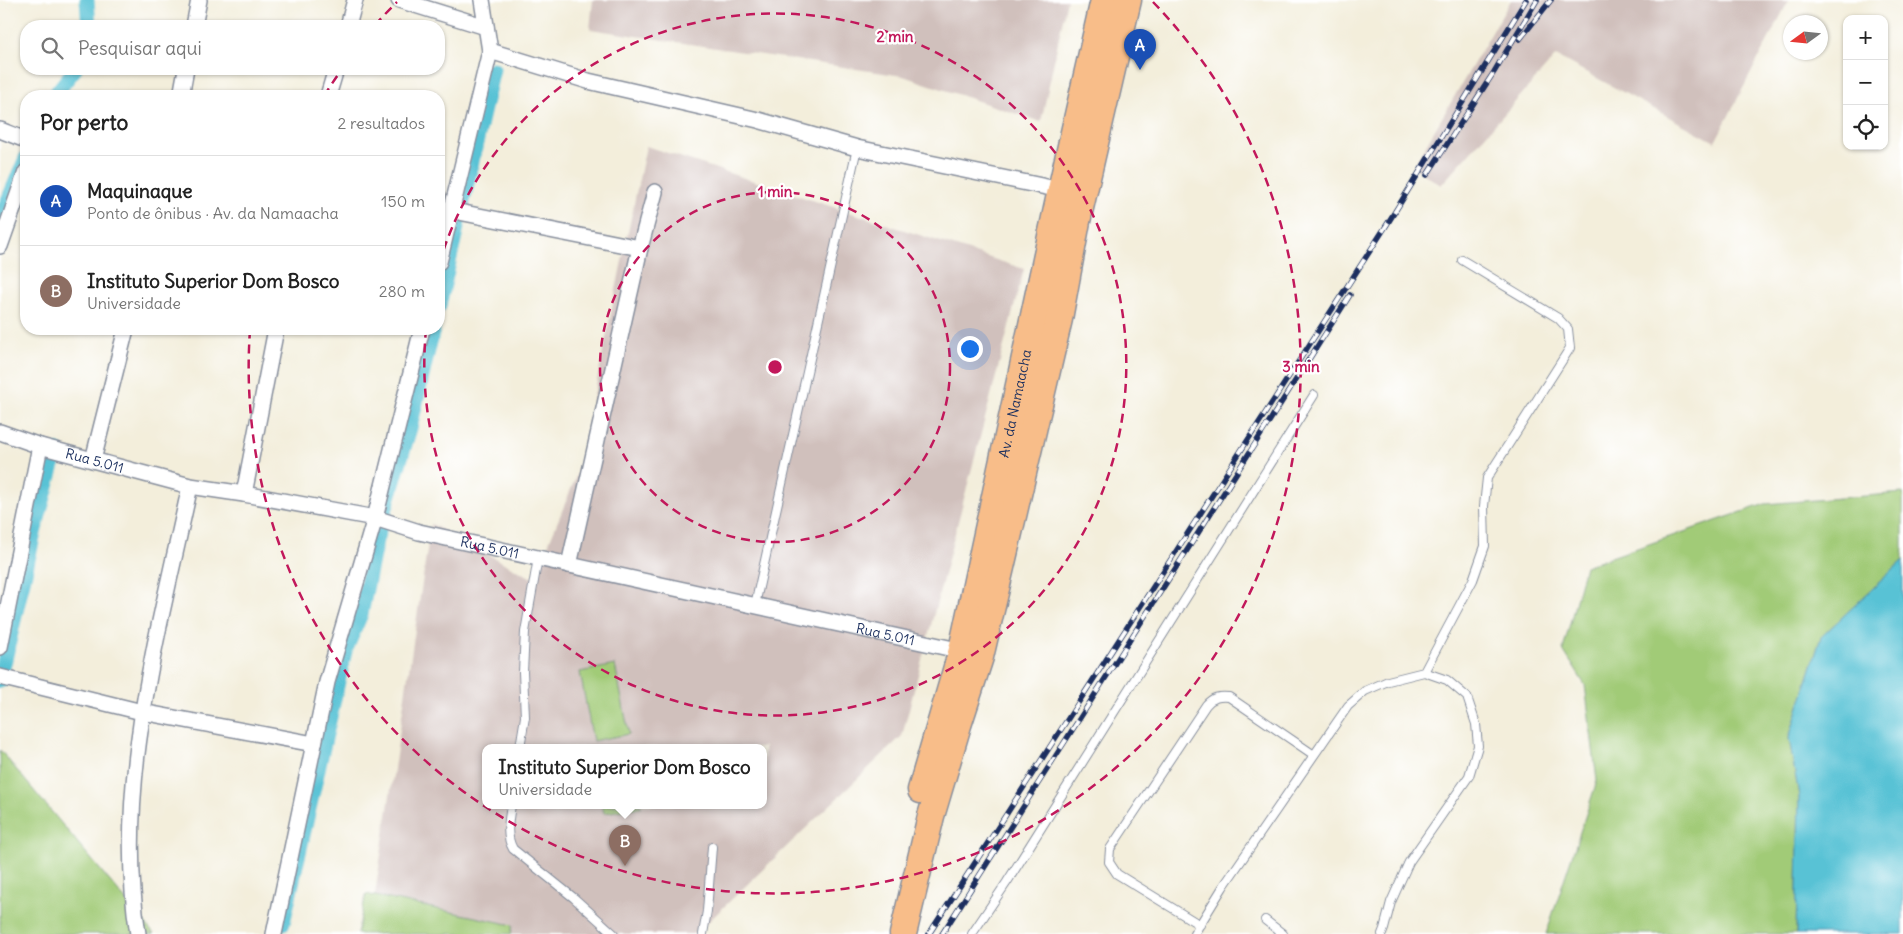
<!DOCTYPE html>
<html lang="pt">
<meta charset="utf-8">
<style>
body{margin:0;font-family:Delius,sans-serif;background:#f2f2f2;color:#222}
.controls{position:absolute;right:15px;top:15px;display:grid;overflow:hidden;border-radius:10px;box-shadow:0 1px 4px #0004}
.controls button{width:45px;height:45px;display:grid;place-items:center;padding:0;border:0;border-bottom:1px solid #e0e0e0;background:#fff;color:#222;font:25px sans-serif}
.compass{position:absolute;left:1783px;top:15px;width:45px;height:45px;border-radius:50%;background:#fff;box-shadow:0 1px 4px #0004;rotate:255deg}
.you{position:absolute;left:969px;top:348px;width:18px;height:18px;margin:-12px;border:4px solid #fff;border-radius:50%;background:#1a73e8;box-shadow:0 0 0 8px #1a73e833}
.badge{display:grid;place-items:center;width:32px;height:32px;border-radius:50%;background:#c8321e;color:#fff;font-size:16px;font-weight:700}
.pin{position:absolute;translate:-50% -41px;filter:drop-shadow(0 1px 2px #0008)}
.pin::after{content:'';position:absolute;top:26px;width:18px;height:15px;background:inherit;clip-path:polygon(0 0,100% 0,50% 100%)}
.popup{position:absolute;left:482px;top:744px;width:285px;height:65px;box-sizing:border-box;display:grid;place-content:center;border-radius:10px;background:#fff;filter:drop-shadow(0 1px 4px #0005);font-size:16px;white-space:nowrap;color:#767676}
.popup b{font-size:19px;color:#222}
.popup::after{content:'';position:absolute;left:50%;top:100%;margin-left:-10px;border:10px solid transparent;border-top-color:#fff}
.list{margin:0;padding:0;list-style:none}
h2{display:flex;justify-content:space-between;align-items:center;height:65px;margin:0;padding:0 20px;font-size:21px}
h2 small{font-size:16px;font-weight:400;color:#767676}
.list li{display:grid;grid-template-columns:32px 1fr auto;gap:15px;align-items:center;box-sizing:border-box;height:90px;padding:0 20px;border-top:1px solid #e0e0e0}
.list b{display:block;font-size:19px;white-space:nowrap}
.list p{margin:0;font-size:16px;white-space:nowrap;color:#767676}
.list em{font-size:16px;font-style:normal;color:#767676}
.icon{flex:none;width:28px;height:28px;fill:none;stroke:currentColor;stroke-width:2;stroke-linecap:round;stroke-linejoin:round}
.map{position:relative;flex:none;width:1903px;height:934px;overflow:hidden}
.search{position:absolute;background:#fff;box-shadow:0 1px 4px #0004;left:20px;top:20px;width:425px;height:55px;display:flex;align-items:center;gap:12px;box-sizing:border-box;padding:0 18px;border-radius:20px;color:#767676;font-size:19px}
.panel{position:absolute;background:#fff;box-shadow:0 1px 4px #0004;left:20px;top:90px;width:425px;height:245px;border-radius:20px}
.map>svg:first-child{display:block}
.industrial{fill:#d0c0bc;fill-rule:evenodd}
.green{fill:#a1cb77;stroke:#5e7d6a}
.water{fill:#58c2d5;stroke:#3a789a}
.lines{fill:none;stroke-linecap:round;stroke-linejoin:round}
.canal{stroke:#58c2d5;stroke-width:15}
.lane-casing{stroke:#878e9c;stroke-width:10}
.street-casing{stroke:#878e9c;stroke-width:18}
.highway-casing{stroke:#878e9c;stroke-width:29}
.lane{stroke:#fff;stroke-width:8}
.street{stroke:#fff;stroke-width:15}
.highway{stroke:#f8bd89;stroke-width:26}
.rail-casing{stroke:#1b2f5e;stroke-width:5.5}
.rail{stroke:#fff;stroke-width:4;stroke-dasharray:11;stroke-linecap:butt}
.ring{fill:none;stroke:#c2185b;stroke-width:2.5;stroke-dasharray:9 6}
.labels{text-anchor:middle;stroke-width:4.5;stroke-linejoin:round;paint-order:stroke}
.street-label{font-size:14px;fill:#1b2f5e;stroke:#fff}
.centre{fill:#c2185b;stroke:#fff;stroke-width:2.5}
.ring-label{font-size:15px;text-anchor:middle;font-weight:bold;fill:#c2185b;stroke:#fff;stroke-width:4.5;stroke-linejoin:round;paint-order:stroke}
</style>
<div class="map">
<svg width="1903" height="934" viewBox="0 0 1903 934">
<rect width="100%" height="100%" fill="#fff"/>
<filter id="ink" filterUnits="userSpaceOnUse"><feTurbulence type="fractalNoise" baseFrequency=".02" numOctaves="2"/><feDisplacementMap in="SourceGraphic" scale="10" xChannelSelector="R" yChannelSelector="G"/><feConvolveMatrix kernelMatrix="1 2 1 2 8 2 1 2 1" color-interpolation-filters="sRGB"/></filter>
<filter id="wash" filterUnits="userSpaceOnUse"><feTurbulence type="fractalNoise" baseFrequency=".0096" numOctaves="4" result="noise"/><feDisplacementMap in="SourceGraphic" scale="20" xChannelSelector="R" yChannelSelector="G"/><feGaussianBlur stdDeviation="1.12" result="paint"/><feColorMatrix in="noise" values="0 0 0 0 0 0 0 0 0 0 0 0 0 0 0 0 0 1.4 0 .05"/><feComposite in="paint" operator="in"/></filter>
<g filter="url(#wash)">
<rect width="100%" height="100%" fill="#f3eedb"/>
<path class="industrial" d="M593,0H1067L1041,122L903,76L590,29Z
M1511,0H1789L1715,142L1556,56L1441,185L1413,167Z
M646,146L1024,269L902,736L707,923L693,934H369L431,524L534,579L578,472ZM486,747H764V805H486Z"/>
<path class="green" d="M1903,493V560L1821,637L1789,738L1799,796L1796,934H1546L1597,781L1585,685L1563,650L1585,566L1765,504Z
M615,665L629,734L593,741L580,672Z
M0,750L154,934H0Z
M602,805H641V807L604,813Z
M366,894L513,925L511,934H357Z"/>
<path class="water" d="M1903,560V934H1796L1799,796L1789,738L1821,637Z"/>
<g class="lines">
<path class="canal" d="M87,0L89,26
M54,96L75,69
M0,219L26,158
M439,306L493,69
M0,681L35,529L57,451
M283,923L345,651L361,614L376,540L410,428L433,329"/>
</g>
</g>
<g filter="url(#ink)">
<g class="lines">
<g class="lane-casing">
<path id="lane" d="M755,605L857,148
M520,747L525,717L523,672L525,632L538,558
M511,805C509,820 505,835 513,849L574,898L614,934
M1265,920L1283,934
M1200,925L1117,874L1109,862L1110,849L1206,705C1213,697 1219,696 1229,697L1314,755
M703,934L707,911L712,847
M972,934L1007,882L1314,395
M1194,934L1223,887L1348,706L1365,691L1388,681L1424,672
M1382,934L1384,929L1391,902L1409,862L1469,776L1478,746L1476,724L1467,697L1447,680L1424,672L1473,580L1485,546L1484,506L1487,478L1570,348L1568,329L1558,318L1462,260"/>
</g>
<g class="street-casing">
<g id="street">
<path d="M399,0L486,27"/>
<path d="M194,26L199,0"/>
<path d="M348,26L355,0"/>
<path d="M490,51L588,81L758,120L857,148L1061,190"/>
<path d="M181,96L186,69"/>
<path d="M328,96L336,69"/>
<path d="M0,130L26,140"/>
<path d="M439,208L640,248"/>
<path d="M0,246L26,172"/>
<path d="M439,262L490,51L482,0"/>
<path id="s1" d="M0,432L40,446L190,486L244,494L375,518L419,532L967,652"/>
<path d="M93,460L126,329"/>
<path d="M244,494L276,329"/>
<path d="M569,565L640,248L655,192"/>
<path d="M0,647L40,446"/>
<path d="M0,677L142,712L314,744"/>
<path d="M138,934C114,785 159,631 190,486"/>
<path d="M274,934L327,682L375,518L422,329"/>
</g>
</g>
<g class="highway-casing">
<g id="highway">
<path id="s2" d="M921,790L962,650L1061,190L1104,0"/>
<path d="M903,934L931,816L958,725L980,657L1059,319L1077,221L1128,0"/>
</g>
</g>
<use href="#lane" class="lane"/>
<use href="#street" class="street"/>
<use href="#highway" class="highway"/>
<g class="rail-casing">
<path id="rail" d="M1520,39L1551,0
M1427,175L1494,72L1537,0
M929,934L1386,226L1526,0
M942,934L1350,295"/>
</g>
<use href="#rail" class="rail"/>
</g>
</g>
<g class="ring">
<circle cx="775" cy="367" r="175"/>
<path d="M439 264A351 351 0 1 1 426 330"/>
<path d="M324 96A526 526 0 0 1 342 69M375 25A526 526 0 0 1 397 2M1153 2A526 526 0 1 1 250 330"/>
</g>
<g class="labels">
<g class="street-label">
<text dy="5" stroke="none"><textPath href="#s2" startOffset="398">Av. da Namaacha</textPath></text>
<text dy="5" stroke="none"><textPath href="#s1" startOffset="99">Rua 5.011</textPath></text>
<text dy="5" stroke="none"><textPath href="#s1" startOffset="504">Rua 5.011</textPath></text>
<text dy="5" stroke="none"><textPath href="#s1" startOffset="909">Rua 5.011</textPath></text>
</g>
</g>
<circle cx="775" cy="367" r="8" class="centre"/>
<g class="ring-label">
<text x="895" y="42">2 min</text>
<text x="775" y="197">1 min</text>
<text x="1301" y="372">3 min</text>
</g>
</svg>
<div class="controls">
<button>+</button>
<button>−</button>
<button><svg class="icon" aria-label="locate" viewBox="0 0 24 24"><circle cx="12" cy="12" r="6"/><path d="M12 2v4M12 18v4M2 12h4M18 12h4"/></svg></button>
</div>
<svg class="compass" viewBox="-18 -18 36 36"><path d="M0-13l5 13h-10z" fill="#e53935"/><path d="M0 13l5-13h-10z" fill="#767676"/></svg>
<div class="you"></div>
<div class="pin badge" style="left:1140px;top:70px;background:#1a4fb4">A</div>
<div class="pin badge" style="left:625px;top:866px;background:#8d6e63">B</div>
<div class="popup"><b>Instituto Superior Dom Bosco</b>Universidade</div>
<div class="search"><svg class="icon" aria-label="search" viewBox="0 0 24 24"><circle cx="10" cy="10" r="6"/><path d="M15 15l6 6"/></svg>Pesquisar aqui</div>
<section class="panel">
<h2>Por perto<small>2 resultados</small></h2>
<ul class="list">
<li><span class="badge" style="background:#1a4fb4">A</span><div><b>Maquinaque</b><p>Ponto de ônibus · Av. da Namaacha</p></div><em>150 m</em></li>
<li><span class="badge" style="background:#8d6e63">B</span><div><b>Instituto Superior Dom Bosco</b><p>Universidade</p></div><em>280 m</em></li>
</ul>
</section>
</div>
